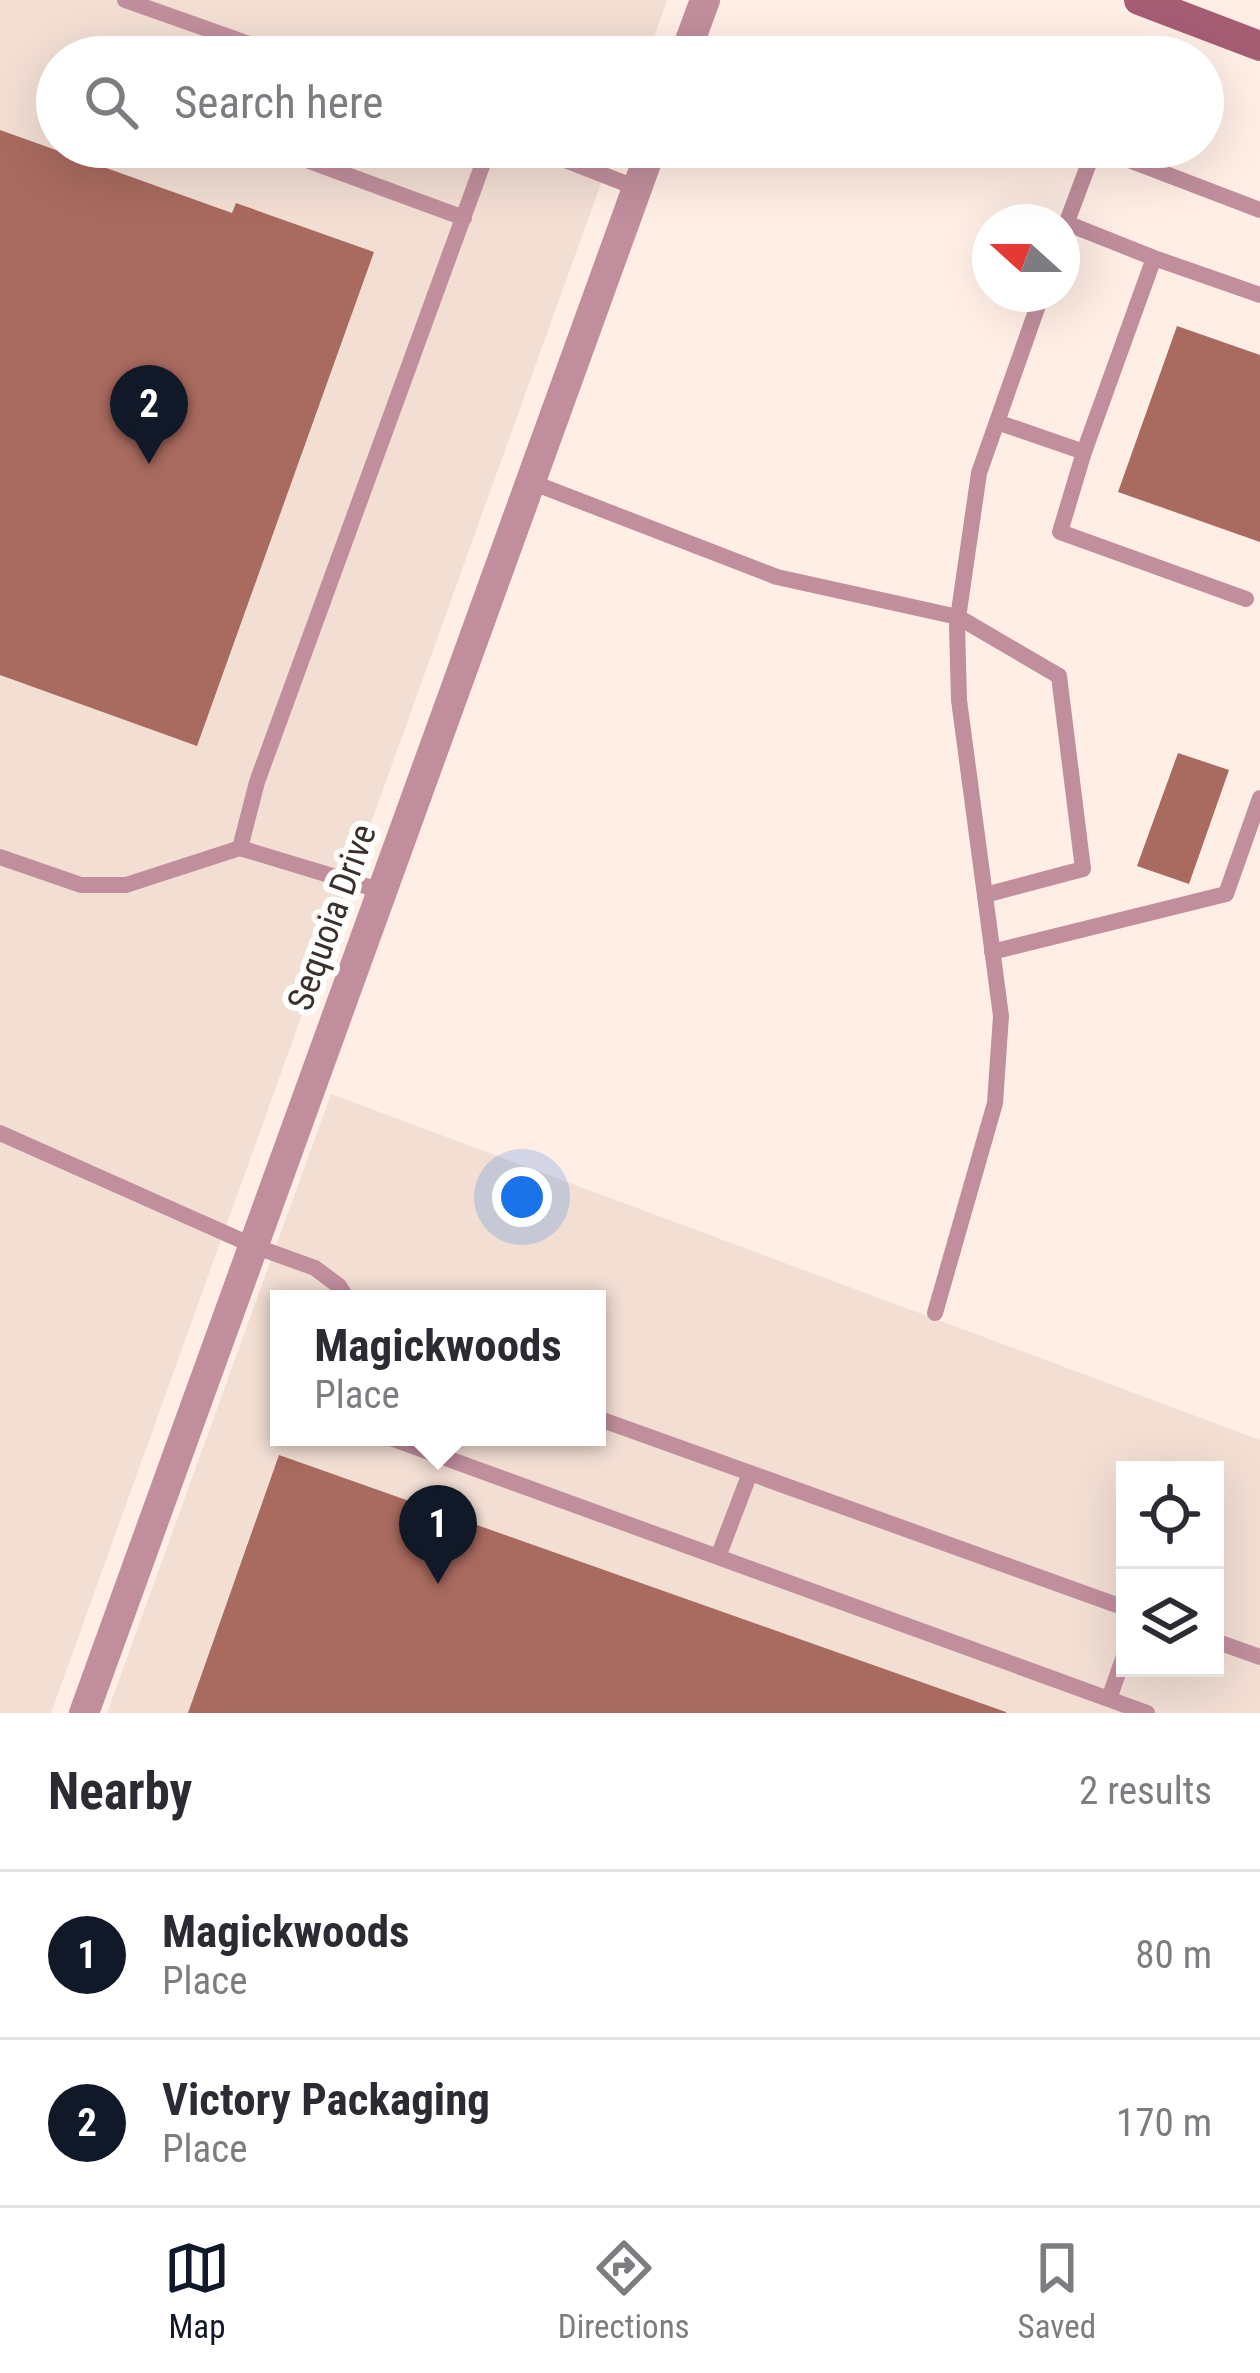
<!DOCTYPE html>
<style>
body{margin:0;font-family:"Roboto Condensed",sans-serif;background:#f2f2f3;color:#2b2b33}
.controls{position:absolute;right:36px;bottom:36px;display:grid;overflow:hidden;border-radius:0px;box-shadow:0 12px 48px #0002}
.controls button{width:108px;height:108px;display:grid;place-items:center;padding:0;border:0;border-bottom:3px solid #e1e1e2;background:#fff;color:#2b2b33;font:60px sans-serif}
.compass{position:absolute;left:972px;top:204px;width:108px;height:108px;border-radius:50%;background:#fff;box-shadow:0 12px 48px #0002;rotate:291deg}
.you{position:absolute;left:522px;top:1197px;width:42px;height:42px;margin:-30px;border:9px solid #fff;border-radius:50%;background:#1a73e8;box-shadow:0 0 0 18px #1a73e833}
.badge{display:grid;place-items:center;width:78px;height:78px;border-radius:50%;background:#111827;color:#fff;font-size:39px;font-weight:700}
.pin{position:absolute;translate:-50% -99px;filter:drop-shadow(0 3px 6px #0008)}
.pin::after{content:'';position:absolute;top:63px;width:42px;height:36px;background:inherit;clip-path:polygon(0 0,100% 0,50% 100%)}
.popup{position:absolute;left:270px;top:1290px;width:336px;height:156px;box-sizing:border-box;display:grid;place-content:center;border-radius:0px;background:#fff;filter:drop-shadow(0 3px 9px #0005);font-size:39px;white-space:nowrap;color:#7c7c81}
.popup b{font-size:45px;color:#2b2b33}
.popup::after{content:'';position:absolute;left:50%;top:100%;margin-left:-24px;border:24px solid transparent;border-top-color:#fff}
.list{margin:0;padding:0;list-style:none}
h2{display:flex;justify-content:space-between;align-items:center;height:156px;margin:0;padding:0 48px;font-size:51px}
h2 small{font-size:39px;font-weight:400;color:#7c7c81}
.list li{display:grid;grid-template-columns:78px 1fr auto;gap:36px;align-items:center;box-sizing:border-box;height:168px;padding:0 48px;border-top:3px solid #e1e1e2}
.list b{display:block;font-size:45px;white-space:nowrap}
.list p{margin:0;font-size:39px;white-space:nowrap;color:#7c7c81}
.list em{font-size:39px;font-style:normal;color:#7c7c81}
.icon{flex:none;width:66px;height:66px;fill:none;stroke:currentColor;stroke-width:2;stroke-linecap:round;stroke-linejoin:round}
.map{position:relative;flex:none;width:1260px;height:1713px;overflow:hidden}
.search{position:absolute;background:#fff;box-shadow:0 12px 48px #0002;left:36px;right:36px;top:36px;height:132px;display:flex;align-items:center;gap:30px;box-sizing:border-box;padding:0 42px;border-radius:66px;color:#7c7c81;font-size:45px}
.sheet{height:492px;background:#fff}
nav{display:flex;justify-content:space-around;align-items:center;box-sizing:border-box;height:168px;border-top:3px solid #e1e1e2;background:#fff;font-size:33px;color:#7c7c81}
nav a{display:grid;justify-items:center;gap:6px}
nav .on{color:#111827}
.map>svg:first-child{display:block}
.built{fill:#f2ded3;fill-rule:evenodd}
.building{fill:#a96a5f}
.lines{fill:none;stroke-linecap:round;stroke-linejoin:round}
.service{stroke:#c18e9d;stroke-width:16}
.minor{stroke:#c18e9d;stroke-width:30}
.secondary{stroke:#a55d74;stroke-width:30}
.labels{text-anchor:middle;stroke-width:12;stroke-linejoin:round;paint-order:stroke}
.street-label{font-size:36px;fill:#3b302b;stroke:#fff}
</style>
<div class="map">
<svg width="1260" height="1713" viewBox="0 0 1260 1713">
<rect width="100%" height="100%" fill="#ffeee5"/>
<path class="built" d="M0,0H667L647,57H57V147H614L51,1713H0Z
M331,1094L1260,1440V1713H107ZM279,1299H597V1437H279ZM1125,1470H1215V1668H1125Z"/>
<path class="building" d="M0,130L232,213L236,203L374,252L197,746L0,675Z
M1177,326L1260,355V542L1118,492Z
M1178,753L1229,770L1189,884L1137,866Z
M279,1455L1006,1712V1713H188Z"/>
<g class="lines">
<path class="service" d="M125,0L286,57
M271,147L464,218
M532,147L637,188
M1066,223L1154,258
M1062,235L1095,147L1260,210
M997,422L1084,452L1154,258L1260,295
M1084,452L1060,532L1246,599
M531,482L777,577L958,617L1059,676L1083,869L985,895
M240,848L257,782L489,147
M0,857L81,885H126L240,848L382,891
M992,952L1226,894L1260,798
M0,1133L254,1246L315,1268L339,1286L347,1299
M935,1313L995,1103L1001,1016L959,700L957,625L979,473L1042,294
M597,1418L1125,1608
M388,1437L1147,1713
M718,1557L750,1473
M1215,1641L1260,1657
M1109,1699L1125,1653"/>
<path class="minor" d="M684,57L705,0
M84,1713L652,147"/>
<path class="secondary" d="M1139,0L1260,46"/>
</g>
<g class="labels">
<g class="street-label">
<text transform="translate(331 917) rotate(-70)" y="13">Sequoia Drive</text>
</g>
</g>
</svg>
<div class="controls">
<button><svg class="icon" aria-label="locate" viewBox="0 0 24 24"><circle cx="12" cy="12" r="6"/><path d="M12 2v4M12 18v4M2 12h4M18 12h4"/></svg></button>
<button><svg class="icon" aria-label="layers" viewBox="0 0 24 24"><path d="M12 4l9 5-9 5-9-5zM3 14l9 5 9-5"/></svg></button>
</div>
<svg class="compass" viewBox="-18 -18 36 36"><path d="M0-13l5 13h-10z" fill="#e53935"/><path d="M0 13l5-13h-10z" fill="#7c7c81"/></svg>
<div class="you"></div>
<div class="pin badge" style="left:438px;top:1584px">1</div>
<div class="popup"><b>Magickwoods</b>Place</div>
<div class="pin badge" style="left:149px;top:464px">2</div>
<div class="search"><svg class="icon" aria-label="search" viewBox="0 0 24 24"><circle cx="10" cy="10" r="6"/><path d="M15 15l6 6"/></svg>Search here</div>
</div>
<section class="sheet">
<h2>Nearby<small>2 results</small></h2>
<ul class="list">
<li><span class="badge">1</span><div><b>Magickwoods</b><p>Place</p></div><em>80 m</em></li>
<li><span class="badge">2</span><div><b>Victory Packaging</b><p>Place</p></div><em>170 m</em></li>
</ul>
</section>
<nav>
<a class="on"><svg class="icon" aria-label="map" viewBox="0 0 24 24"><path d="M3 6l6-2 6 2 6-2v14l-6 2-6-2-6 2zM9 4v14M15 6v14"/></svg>Map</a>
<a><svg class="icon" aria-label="directions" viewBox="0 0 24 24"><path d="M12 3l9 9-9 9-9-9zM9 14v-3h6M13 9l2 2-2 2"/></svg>Directions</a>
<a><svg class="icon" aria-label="saved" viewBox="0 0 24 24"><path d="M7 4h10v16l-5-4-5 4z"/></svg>Saved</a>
</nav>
